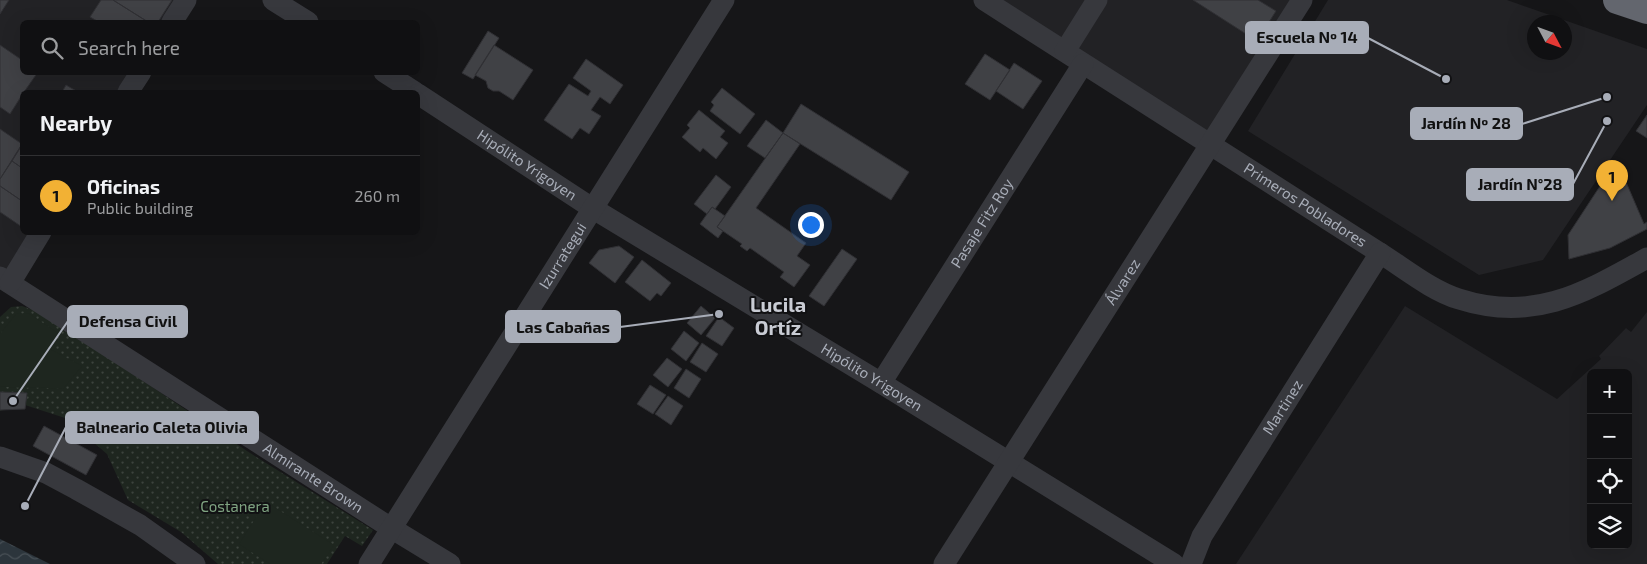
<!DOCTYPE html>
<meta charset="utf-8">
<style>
body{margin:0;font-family:"Exo 2",sans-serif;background:#19191b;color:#f1f3f6}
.controls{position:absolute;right:15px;bottom:15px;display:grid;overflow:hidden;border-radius:8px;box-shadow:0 5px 20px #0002}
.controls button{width:45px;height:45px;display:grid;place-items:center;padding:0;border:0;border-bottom:1px solid #303032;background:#101012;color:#f1f3f6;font:25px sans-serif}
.compass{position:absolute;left:1527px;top:15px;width:45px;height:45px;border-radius:50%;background:#101012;box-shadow:0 5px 20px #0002;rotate:131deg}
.you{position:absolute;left:810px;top:224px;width:18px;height:18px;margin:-12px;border:4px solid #fff;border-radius:50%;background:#1a73e8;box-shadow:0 0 0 8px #1a73e833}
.badge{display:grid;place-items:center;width:32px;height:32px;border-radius:50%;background:#f2b134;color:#111;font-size:16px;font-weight:700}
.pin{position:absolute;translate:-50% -41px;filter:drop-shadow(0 1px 2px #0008)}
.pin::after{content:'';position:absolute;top:26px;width:18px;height:15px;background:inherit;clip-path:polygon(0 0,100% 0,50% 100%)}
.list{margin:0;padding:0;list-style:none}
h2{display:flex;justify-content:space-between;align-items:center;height:65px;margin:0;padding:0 20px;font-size:21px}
h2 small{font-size:16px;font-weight:400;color:#9c9d9f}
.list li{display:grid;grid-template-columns:32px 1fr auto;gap:15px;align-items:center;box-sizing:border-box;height:80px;padding:0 20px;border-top:1px solid #303032}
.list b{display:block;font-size:19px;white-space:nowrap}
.list p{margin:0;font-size:16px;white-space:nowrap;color:#9c9d9f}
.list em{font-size:16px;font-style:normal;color:#9c9d9f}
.icon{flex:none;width:28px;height:28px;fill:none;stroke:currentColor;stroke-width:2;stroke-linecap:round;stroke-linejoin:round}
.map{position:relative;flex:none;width:1647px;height:564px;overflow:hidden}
.search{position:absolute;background:#101012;box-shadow:0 5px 20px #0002;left:20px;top:20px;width:400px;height:55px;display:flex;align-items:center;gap:12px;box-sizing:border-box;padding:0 18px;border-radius:8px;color:#9c9d9f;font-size:19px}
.panel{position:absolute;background:#101012;box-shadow:0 5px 20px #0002;left:20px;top:90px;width:400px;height:145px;border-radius:8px}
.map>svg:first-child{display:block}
.built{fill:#222225;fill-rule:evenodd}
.green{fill:url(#green-dots)}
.pitch{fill:#1e261f}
.water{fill:url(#water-waves)}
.building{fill:#404145;stroke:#303034}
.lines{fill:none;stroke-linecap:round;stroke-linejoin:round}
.minor{stroke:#37383d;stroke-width:21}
.highway{stroke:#63666e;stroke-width:28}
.labels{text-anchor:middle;stroke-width:4;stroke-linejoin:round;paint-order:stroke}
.street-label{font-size:15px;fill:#a8adb8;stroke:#111113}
.park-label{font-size:15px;fill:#7fa381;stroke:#111113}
.district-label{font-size:20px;font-weight:bold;fill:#c9ccd4;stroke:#111113}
.leader{fill:none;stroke:#a8adb8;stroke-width:2}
.callout-dot{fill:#a8adb8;stroke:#111113;stroke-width:2}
.callout{fill:#a8adb8;stroke:#a8adb8;stroke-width:2}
.callout-label{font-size:16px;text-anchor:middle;font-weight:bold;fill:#111}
</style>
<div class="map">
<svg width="1647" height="564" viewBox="0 0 1647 564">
<defs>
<pattern id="green-dots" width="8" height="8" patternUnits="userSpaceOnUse" patternTransform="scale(1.25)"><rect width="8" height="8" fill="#1e261f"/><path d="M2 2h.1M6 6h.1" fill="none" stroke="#3c433d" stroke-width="1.8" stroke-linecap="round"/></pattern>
<pattern id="water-waves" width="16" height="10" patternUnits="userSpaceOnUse" patternTransform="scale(1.25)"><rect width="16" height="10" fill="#2c353c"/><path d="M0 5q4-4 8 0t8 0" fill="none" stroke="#485056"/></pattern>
</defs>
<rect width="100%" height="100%" fill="#161618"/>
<path class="built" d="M0,0H186L172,22H22V72L141,73L128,92H22V232L41,233L0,277Z
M984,0H1302L1211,144Z
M1328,0H1507L1647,49V105L1543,260L1479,275L1248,131ZM1564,22V52H1534V22Z
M1405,306L1557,399L1601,359L1599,356L1626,328L1631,332L1647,312V564H1236ZM1591,373H1628V545H1591Z"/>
<path class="green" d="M22,306L44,314L247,451L373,530L362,546L345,536L327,564H218L181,532L128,500L107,454L65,418L22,404L0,411V317L11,307Z"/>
<path class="pitch" d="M28,313L58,333L48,348L82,366L63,389C42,387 21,389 0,386V334L16,314Z
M266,502L334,545L321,564H270L239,544Z"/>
<path class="water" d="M0,539L50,564H0Z"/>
<path class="building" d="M0,0H9L0,14Z
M101,0H113L148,22H99L90,17Z
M113,0H172L158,22H148Z
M1193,0H1258L1276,11L1257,41Z
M488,31L499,38L473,79L462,73Z
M0,45L22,60V72H38L24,92H22V95L10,114L0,107Z
M494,45L533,70L513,100L499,91H493L488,88L486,81L475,75Z
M985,54L1010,70L990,100L965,84Z
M586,59L623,85L610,104L600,97L591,110L601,116L589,134L580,128L572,139L544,120L569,84L588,96L591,91L573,78Z
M1014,63L1042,81L1023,109L996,91Z
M66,85L78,92H62Z
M722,88L755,114L740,134L710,111L714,105L711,102Z
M801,104L909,172L891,200L783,133Z
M699,110L725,131L720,137L728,143L716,159L703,148L700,152L682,137L690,128L687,125Z
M1647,115V138L1636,131Z
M766,120L783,133L765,158L747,146Z
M0,129L22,144L0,179Z
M783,133L800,144L756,208L806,243L797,256L810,265L794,287L780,277L784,272L750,248L747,251L740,246L742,244L717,227Z
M22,145V168L12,161Z
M12,161L22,168V201L0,186V179Z
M1620,168L1644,224L1647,222V229L1610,248L1569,259L1568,235L1604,180Z
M716,175L731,187L715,209L712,207L707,214L694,204Z
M0,186L22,201V227L0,212Z
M712,207L725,216L717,227L723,231L718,238L700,224Z
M619,246L634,257L615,283L589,263L599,250Z
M842,249L857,259L824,306L809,296Z
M642,260L671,283L661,296L657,293L650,301L625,282Z
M701,306L715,318L701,335L687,323Z
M719,317L734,328L722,346L706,336Z
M684,331L699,343L686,361L671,349Z
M702,343L718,354L706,372L690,362Z
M667,358L682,369L668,387L653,375Z
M686,369L701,379L689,398L674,388Z
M650,385L666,395L653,414L637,404Z
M0,392L27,393L25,409L0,410Z
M668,396L683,406L671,425L655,414Z
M44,426L97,455L86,475L33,446Z"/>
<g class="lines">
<g class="minor">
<path d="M273,0L308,22"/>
<path id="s1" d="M984,0L1380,253C1404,268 1432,291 1459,299C1534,323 1584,293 1647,258"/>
<path d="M172,22L186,0"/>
<path d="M1065,51L1097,0"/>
<path d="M384,72L415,92"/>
<path d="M128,92L141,72"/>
<path id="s2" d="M418,94L592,208L881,383L1174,564"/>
<path id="s3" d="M0,277L391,528L450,564"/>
<path d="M10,283L41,232"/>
<path id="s4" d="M881,383L1083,64"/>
<path d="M0,457L46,473L76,489L140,525L195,564"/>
<path id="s5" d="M369,564L724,0"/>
<path id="s6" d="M944,564L1302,0"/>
<path id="s7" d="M1191,564L1202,536L1380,253"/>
</g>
<path class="highway" d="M1617,0L1647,10"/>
</g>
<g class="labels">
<g class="street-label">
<text dy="5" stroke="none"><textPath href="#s2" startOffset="130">Hipólito Yrigoyen</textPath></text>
<text dy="5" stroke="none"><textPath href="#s1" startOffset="381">Primeros Pobladores</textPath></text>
<text dy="5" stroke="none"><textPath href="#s4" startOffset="189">Pasaje Fitz Roy</textPath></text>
<text dy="5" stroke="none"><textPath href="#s5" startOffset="364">Izurrategui</textPath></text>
<text dy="5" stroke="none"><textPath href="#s6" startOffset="334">Álvarez</textPath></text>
<text dy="5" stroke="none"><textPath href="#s2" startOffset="535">Hipólito Yrigoyen</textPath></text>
<text dy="5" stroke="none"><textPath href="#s7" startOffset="182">Martinez</textPath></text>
<text dy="5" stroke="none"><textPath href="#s3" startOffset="372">Almirante Brown</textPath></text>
</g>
<g class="park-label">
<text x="235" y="512">Costanera</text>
</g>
<g class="district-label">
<text x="778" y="312">Lucila<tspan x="778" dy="23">Ortíz</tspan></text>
</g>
</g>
<path class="leader" d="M1446 79L1368 38M1607 97L1522 124M1607 121L1573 184M13 401L68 321M719 314L620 327M25 506L66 427"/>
<g class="callout-dot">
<circle cx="1446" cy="79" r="5"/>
<circle cx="1607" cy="97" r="5"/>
<circle cx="1607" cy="121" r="5"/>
<circle cx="13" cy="401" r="5"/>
<circle cx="719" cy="314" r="5"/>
<circle cx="25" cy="506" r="5"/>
</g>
<g class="callout">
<rect x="1246" y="22" width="122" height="31" rx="5"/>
<rect x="1411" y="108" width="111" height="31" rx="5"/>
<rect x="1467" y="169" width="106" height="31" rx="5"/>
<rect x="68" y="306" width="119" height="31" rx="5"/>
<rect x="506" y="311" width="114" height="31" rx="5"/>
<rect x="66" y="412" width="192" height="31" rx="5"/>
</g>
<g class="callout-label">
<text x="1307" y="43">Escuela Nº 14</text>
<text x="1466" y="129">Jardín Nº 28</text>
<text x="1520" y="190">Jardín N°28</text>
<text x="128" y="327">Defensa Civil</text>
<text x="563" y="333">Las Cabañas</text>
<text x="162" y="433">Balneario Caleta Olivia</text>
</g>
</svg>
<div class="controls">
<button>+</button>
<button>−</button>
<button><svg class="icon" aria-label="locate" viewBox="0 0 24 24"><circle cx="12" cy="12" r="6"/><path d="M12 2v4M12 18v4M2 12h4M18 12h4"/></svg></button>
<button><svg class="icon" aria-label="layers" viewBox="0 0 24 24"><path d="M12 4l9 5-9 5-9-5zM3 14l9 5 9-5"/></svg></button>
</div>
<svg class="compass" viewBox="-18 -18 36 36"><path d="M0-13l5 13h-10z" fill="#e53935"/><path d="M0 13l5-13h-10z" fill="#9c9d9f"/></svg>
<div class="you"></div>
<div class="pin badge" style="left:1612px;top:201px">1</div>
<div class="search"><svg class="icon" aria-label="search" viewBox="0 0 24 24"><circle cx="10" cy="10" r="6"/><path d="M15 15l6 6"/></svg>Search here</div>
<section class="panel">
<h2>Nearby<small></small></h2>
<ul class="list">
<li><span class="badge">1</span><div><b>Oficinas</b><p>Public building</p></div><em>260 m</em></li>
</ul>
</section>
</div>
